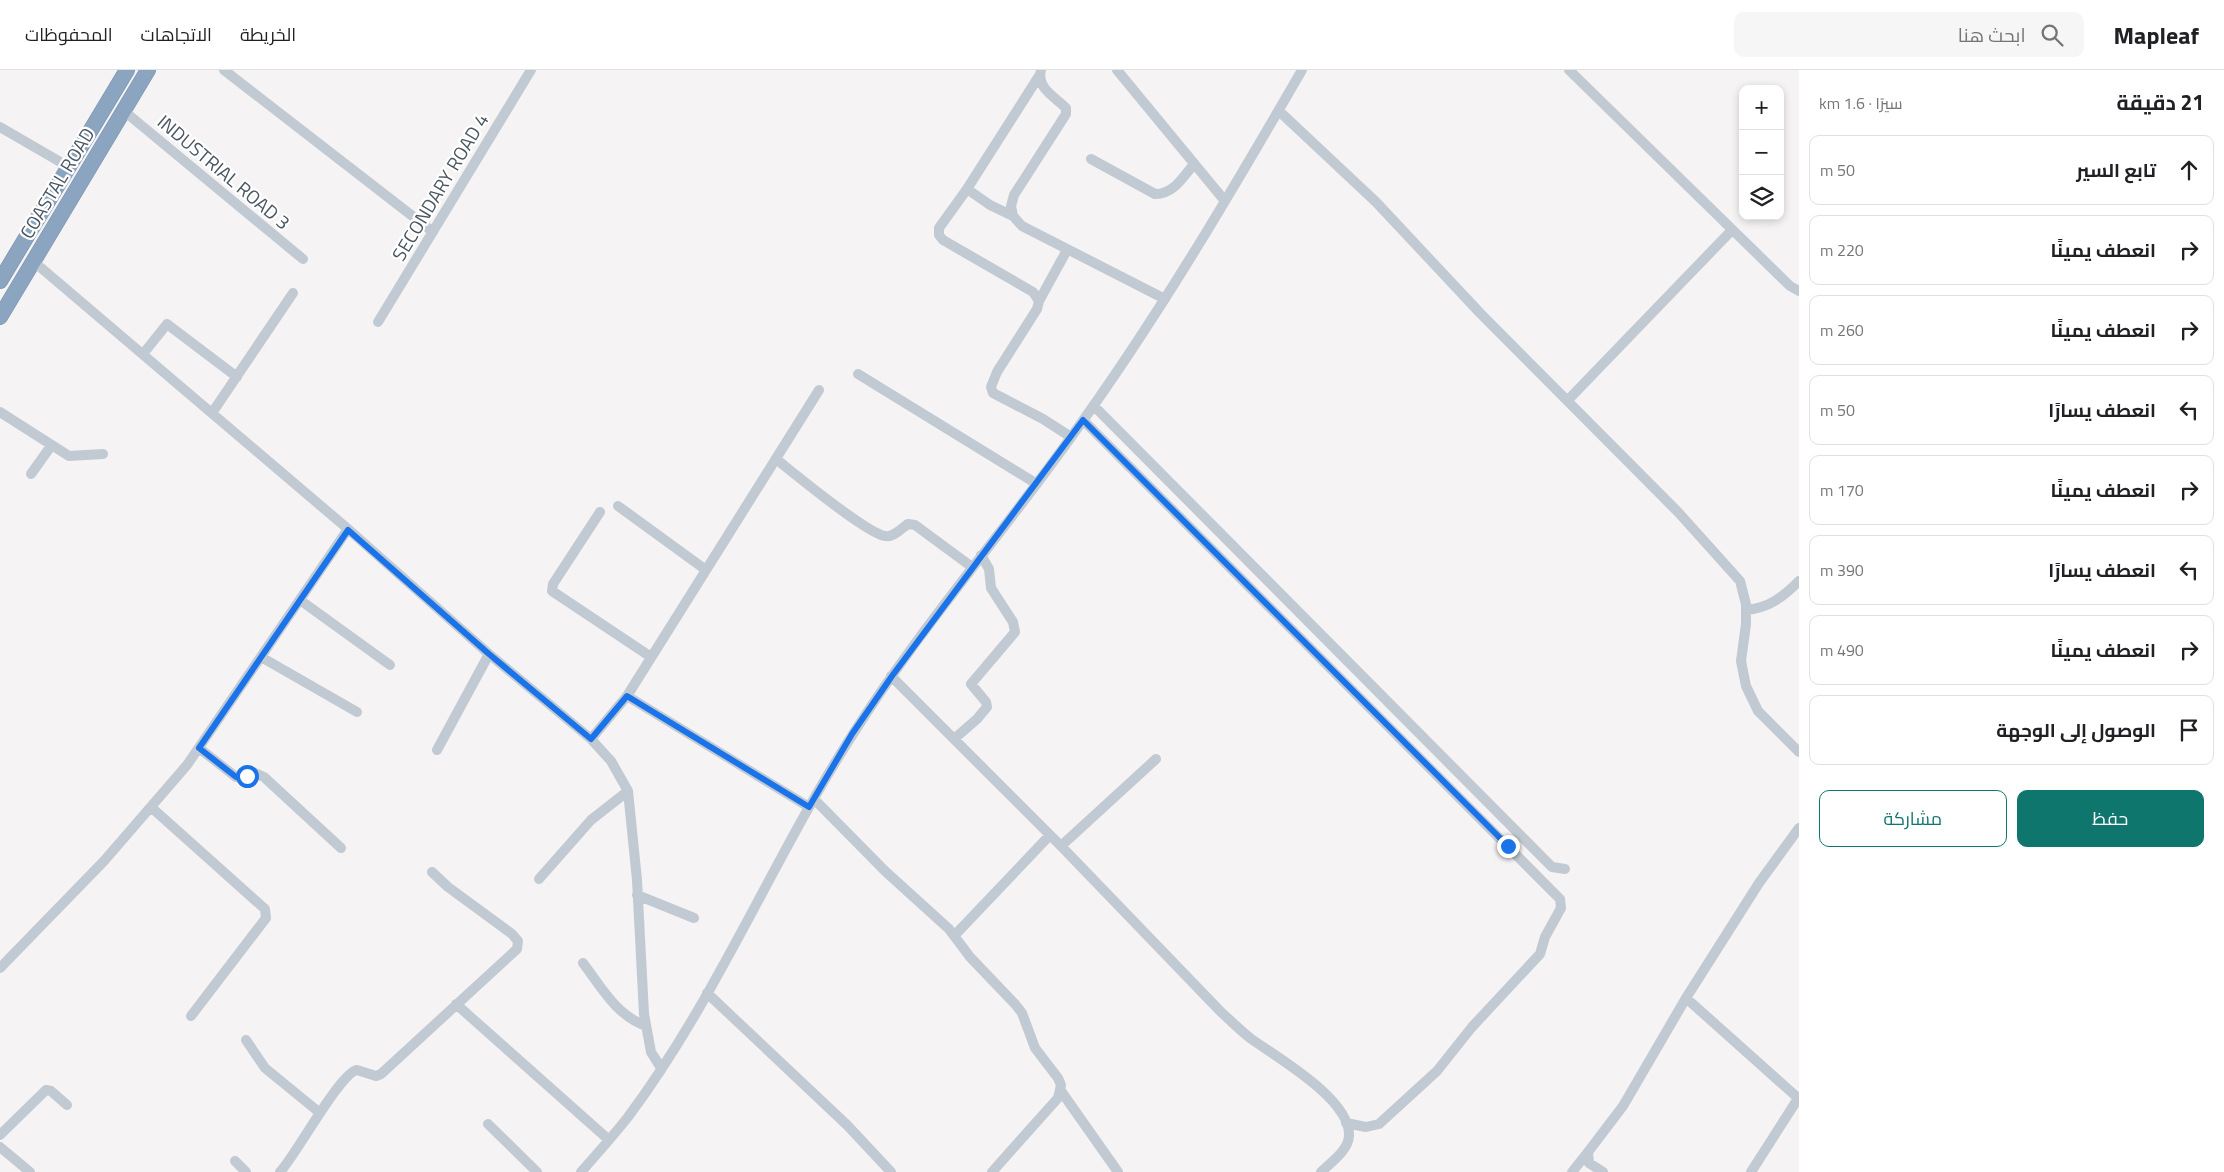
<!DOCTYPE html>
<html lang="ar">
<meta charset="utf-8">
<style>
body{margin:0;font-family:"Titillium Web",Cairo,sans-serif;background:#f6f6f6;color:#202124;direction:rtl}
.controls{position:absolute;right:15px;top:15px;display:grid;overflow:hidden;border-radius:10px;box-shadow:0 2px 8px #0003}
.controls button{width:45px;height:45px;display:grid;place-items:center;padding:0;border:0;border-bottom:1px solid #e0e0e0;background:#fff;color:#202124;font:25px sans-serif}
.stop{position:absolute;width:15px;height:15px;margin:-11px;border:4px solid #1a73e8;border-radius:50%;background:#fff}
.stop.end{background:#1a73e8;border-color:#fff;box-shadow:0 1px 5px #0008}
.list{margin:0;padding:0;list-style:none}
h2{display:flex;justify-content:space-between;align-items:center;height:65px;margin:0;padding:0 20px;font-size:21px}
h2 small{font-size:16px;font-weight:400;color:#757577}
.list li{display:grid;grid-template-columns:32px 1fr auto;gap:15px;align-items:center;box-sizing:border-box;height:70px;margin:0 10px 10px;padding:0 10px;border:1px solid #e0e0e0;border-radius:10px}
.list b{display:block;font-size:19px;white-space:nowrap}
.list em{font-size:16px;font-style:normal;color:#757577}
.actions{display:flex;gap:10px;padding:15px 20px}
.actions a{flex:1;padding:11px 0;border:1px solid #0f766e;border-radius:10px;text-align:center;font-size:18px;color:#0f766e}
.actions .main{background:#0f766e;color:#fff}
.icon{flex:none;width:28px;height:28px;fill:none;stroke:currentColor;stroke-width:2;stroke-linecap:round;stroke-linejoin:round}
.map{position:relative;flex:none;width:1799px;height:1102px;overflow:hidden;direction:ltr}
header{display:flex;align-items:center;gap:30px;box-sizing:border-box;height:70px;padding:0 25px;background:#fff;border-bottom:1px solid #e0e0e0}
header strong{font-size:24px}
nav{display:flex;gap:28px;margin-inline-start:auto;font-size:18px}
.search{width:350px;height:45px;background:#f6f6f6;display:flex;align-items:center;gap:12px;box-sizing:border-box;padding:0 18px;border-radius:10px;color:#757577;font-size:19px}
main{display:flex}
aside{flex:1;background:#fff}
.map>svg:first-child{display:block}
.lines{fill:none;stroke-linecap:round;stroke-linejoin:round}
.highway-casing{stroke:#7690ad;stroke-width:16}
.minor{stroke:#c1cad2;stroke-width:10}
.highway{stroke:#8ba5c1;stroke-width:15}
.route{stroke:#1a73e8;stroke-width:6}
.labels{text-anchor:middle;stroke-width:4.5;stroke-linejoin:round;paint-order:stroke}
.street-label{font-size:19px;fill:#4a5661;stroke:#fff}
</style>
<header>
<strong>Mapleaf</strong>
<div class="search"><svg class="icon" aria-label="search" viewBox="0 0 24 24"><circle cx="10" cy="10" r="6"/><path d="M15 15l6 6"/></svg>ابحث هنا</div>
<nav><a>الخريطة</a><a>الاتجاهات</a><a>المحفوظات</a></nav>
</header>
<main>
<aside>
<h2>21 دقيقة<small>سيرًا · 1.6 km</small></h2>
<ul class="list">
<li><svg class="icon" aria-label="ahead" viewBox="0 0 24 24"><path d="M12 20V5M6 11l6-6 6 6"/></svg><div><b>تابع السير</b></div><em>50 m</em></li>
<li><svg class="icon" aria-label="right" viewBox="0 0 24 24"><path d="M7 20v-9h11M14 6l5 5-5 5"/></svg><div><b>انعطف يمينًا</b></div><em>220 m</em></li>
<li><svg class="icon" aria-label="right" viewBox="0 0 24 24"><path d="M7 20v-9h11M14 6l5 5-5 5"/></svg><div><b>انعطف يمينًا</b></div><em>260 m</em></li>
<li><svg class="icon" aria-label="left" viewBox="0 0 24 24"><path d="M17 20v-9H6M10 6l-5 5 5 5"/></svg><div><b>انعطف يسارًا</b></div><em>50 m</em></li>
<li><svg class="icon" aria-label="right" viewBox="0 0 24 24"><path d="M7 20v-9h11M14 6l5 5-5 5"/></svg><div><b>انعطف يمينًا</b></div><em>170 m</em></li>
<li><svg class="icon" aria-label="left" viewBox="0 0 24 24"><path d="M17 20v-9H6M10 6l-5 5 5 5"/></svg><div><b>انعطف يسارًا</b></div><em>390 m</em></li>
<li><svg class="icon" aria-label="right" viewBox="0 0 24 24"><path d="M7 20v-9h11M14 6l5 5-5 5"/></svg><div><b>انعطف يمينًا</b></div><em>490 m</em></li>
<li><svg class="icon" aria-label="arrive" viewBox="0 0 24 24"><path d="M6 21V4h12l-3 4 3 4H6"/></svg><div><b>الوصول إلى الوجهة</b></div></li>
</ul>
<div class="actions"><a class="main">حفظ</a><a>مشاركة</a></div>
</aside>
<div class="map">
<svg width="1799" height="1102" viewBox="0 0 1799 1102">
<rect width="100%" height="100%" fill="#f5f3f3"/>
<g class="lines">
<g class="highway-casing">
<path id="highway" d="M0,211L127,0
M0,247L148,0"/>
</g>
<path class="minor" d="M224,0L433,162
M1041,0C1036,18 1055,27 1066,38V44L1014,125L1011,136L1013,146L1022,156L1165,229
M1117,0L1225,131
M1569,0L1790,216L1799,221
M124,41L303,189
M1279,41L1376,132L1480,243L1678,442L1740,511L1746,534V554L1741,591L1746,616L1758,641L1799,682
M0,57L69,97
M1091,89L1155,124C1174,124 1183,107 1194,94
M967,119L939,158V165L943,170L1033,222L1039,231L1037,239L997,302L991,317L993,323L1043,349L1071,367
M1013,146L990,135L967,119L1039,6
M33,191L348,459L489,584L591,669L611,691L628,721L637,810L644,944L651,982L661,998
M1039,231L1067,180
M378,252L531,0
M143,284L167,254L237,307
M858,304L1037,414
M1568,330L1732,160
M1094,336L1552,797L1565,799
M0,342L69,386L103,384
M212,343L293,223
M1083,350L1560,829L1561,838L1545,867L1540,884L1472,957L1437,1001L1379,1054L1366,1057L1346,1053
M776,389C795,404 866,463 885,466C893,468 902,458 908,454L915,455L972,497
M31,404L51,376
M618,436L706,500
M600,442L553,514L552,521L651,587
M300,530L390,595
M1746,540C1769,538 1783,527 1799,511
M261,587L357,642
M891,606L1061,776L1221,942C1231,951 1240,960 1250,968C1276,987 1351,1029 1349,1066C1348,1081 1331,1092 1321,1102
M627,626L809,737
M591,669L627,626L819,320
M954,669L977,649L987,637L986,632L971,614L1015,562L1013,552L991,518L989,499L981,485
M199,678L236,707L244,708L253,702L264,707L341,778
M437,680L489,584
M814,729L885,801L949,859L970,887L1015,934L1022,943L1035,978L1058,1008L1061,1015L1058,1028L992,1102
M152,738L265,839L266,848L191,946
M1061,776L1156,689
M539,809L591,750L628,721
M637,825L694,848
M954,866L1050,765
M583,893C602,918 616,945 646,956
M0,898L104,791L187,695L348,459
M707,923L847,1055L891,1102
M1686,928L1798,1028
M456,934L609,1070
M246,970L265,998L320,1043
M1061,1021L1118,1102
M488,1054L537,1102
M0,1065L46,1020L51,1021L67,1035
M0,1077L30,1102
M235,1091L246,1102
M280,1102C296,1085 340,1003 357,1000L376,1006L381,1004L517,879L518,871L512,864L448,817L432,802
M581,1102C597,1084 613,1066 628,1047C717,928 773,788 853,664C918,561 998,469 1069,370C1155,252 1229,126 1302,0
M1572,1102L1588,1082
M1603,1102L1589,1093L1588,1082L1623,1036L1686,928L1759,813L1799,758
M1751,1102L1799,1027"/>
<use href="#highway" class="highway"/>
</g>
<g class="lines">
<path class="route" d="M247,706L236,707L199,678L348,460L489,584L591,669L627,626L809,737L852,664L892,606L1083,350L1508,776"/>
</g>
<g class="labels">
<g class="street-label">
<text transform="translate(224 102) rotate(40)" y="7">INDUSTRIAL ROAD 3</text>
<text transform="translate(57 113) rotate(-59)" y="7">COASTAL ROAD</text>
<text transform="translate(440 117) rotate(-59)" y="7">SECONDARY ROAD 4</text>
</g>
</g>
</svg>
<div class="controls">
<button>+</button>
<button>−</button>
<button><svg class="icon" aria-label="layers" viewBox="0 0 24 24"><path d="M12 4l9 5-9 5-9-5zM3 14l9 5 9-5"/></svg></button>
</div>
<div class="stop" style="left:247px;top:706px"></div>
<div class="stop end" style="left:1508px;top:776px"></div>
</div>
</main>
